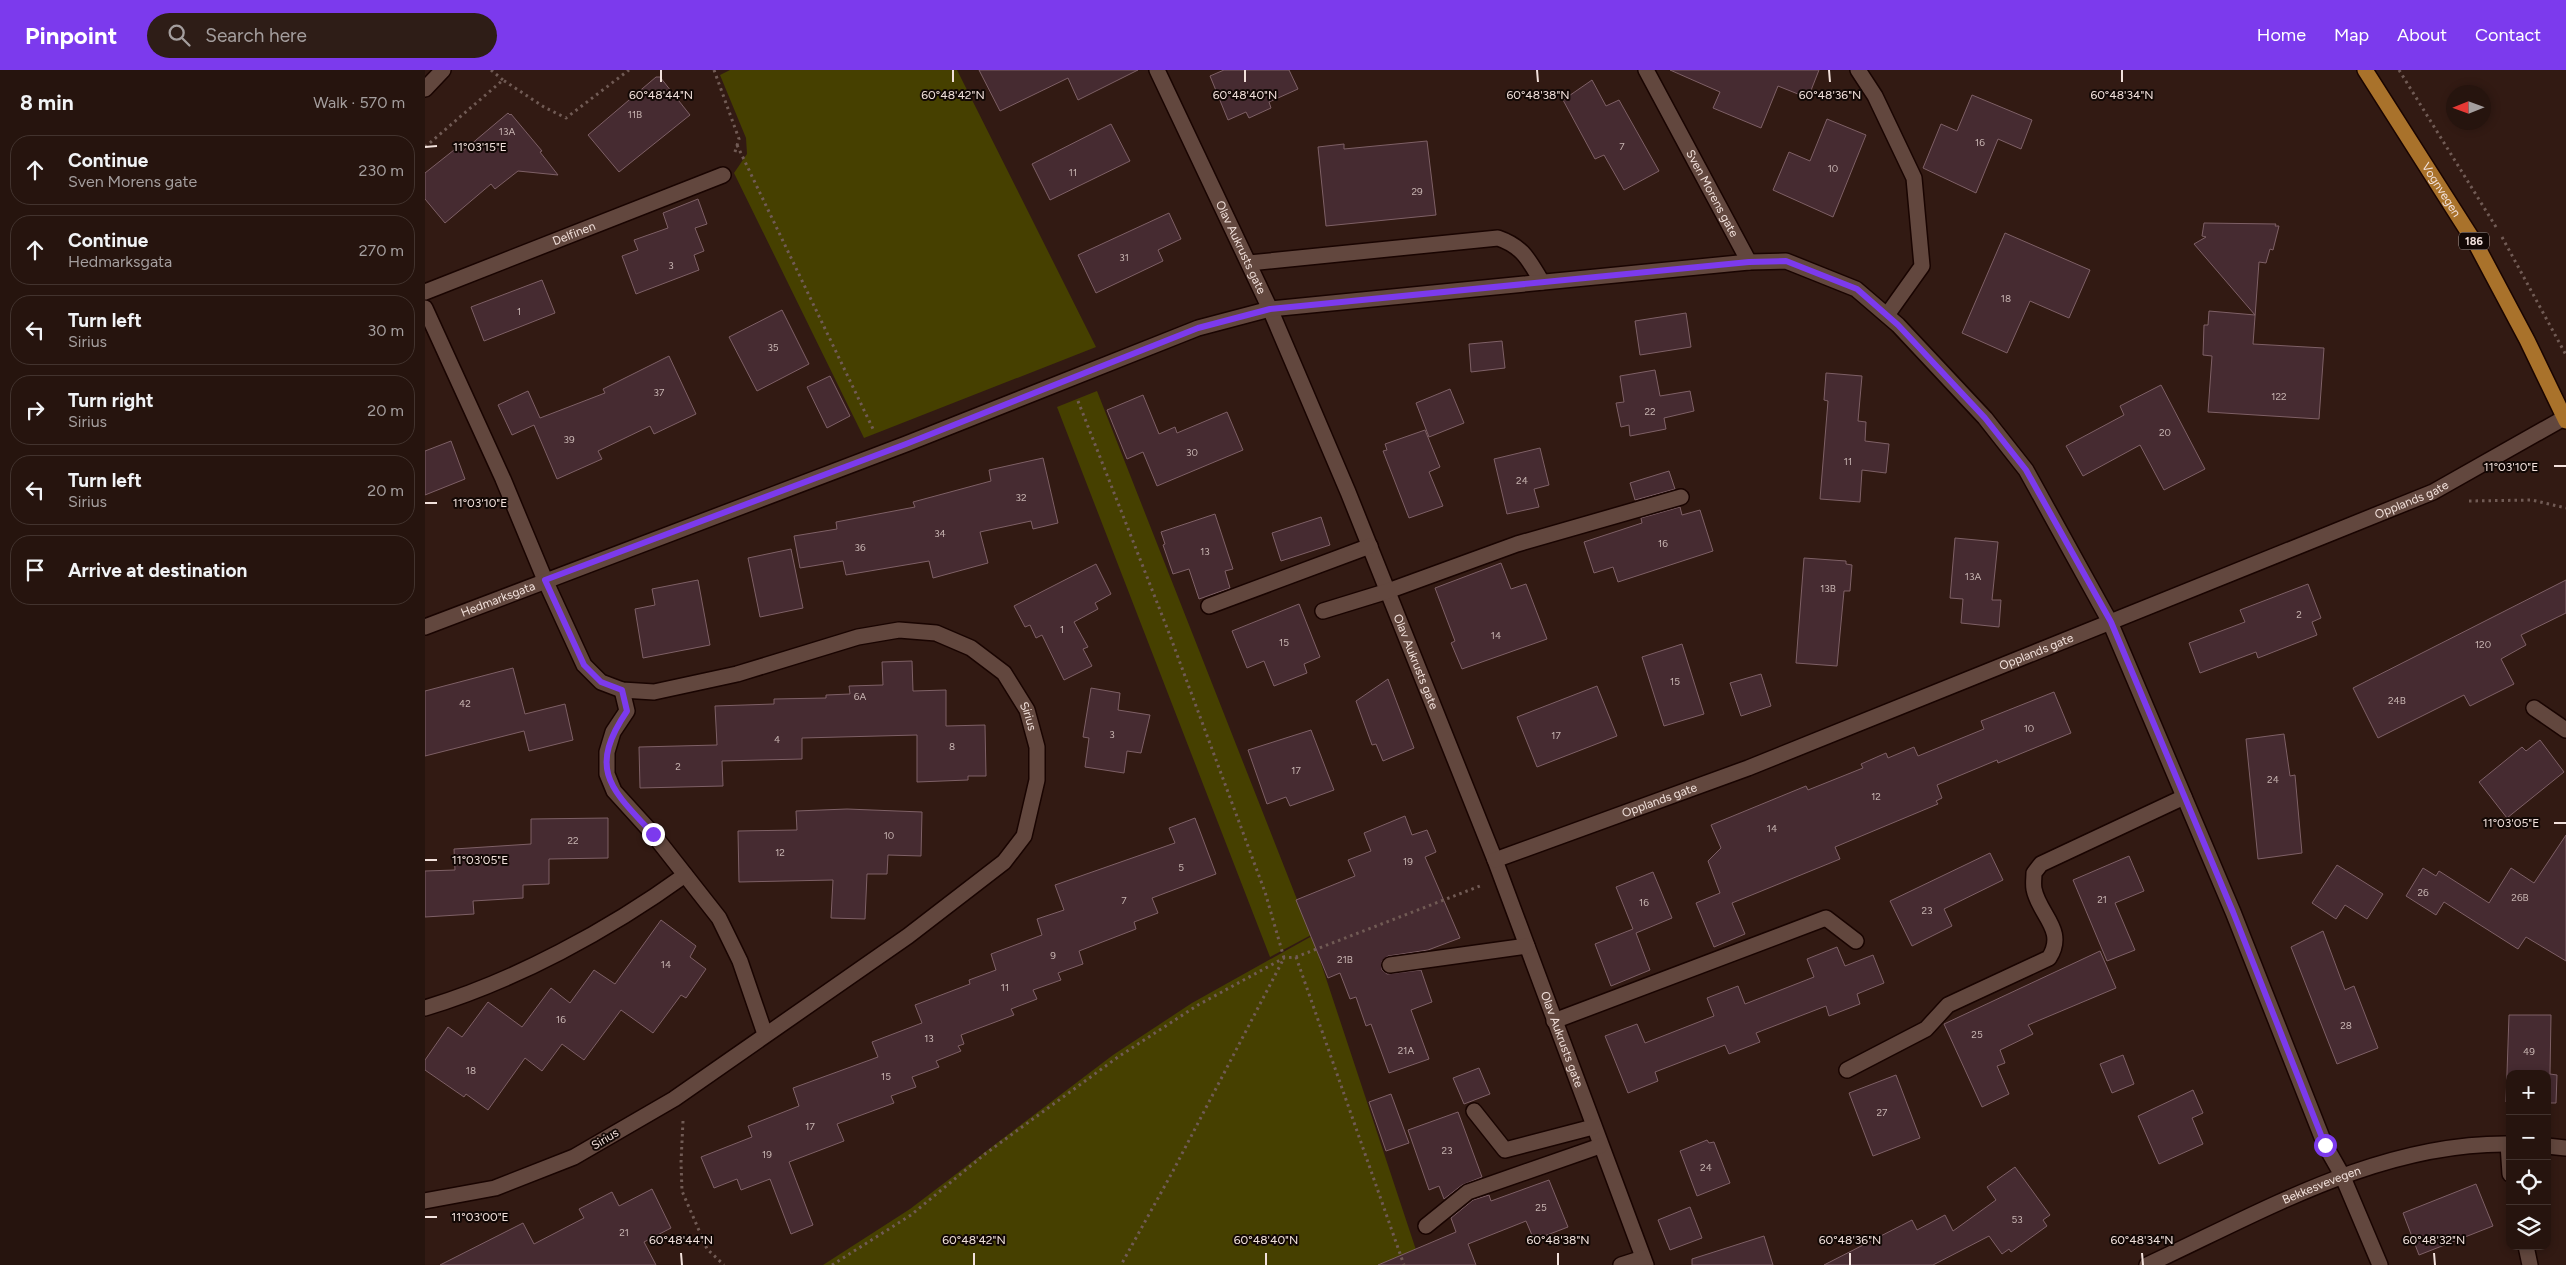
<!DOCTYPE html>
<meta charset="utf-8">
<style>
body{margin:0;font-family:Figtree,sans-serif;background:#2e1d17;color:#f1f3f6}
.controls{position:absolute;right:15px;bottom:15px;display:grid;overflow:hidden;border-radius:10px;box-shadow:0 2px 8px #0003}
.controls button{width:45px;height:45px;display:grid;place-items:center;padding:0;border:0;border-bottom:1px solid #42332e;background:#26140e;color:#f1f3f6;font:25px sans-serif}
.compass{position:absolute;left:2021px;top:15px;width:45px;height:45px;border-radius:50%;background:#26140e;box-shadow:0 2px 8px #0003;rotate:269deg}
.stop{position:absolute;width:15px;height:15px;margin:-11px;border:4px solid #7c3aed;border-radius:50%;background:#fff}
.stop.end{background:#7c3aed;border-color:#fff;box-shadow:0 1px 5px #0008}
.list{margin:0;padding:0;list-style:none}
h2{display:flex;justify-content:space-between;align-items:center;height:65px;margin:0;padding:0 20px;font-size:21px}
h2 small{font-size:16px;font-weight:400;color:#a49e9e}
.list li{display:grid;grid-template-columns:32px 1fr auto;gap:15px;align-items:center;box-sizing:border-box;height:70px;margin:0 10px 10px;padding:0 10px;border:1px solid #42332e;border-radius:20px}
.list b{display:block;font-size:19px;white-space:nowrap}
.list p{margin:0;font-size:16px;white-space:nowrap;color:#a49e9e}
.list em{font-size:16px;font-style:normal;color:#a49e9e}
.icon{flex:none;width:28px;height:28px;fill:none;stroke:currentColor;stroke-width:2;stroke-linecap:round;stroke-linejoin:round}
.map{position:relative;flex:none;width:2141px;height:1195px;overflow:hidden}
header{display:flex;align-items:center;gap:30px;box-sizing:border-box;height:70px;padding:0 25px;background:#7c3aed;color:#fff}
header strong{font-size:24px}
nav{display:flex;gap:28px;margin-inline-start:auto;font-size:18px}
.search{width:350px;height:45px;background:#2e1d17;display:flex;align-items:center;gap:12px;box-sizing:border-box;padding:0 18px;border-radius:28px;color:#a49e9e;font-size:19px}
main{display:flex}
aside{flex:1;background:#26140e}
.map>svg:first-child{display:block}
.green{fill:#464000}
.building{fill:#462b31;stroke:#7e6066}
.lines{fill:none;stroke-linecap:round;stroke-linejoin:round}
.minor-casing{stroke:#190401;stroke-width:18}
.major-casing{stroke:#190401;stroke-width:18}
.path{stroke:#715b55;stroke-width:3;stroke-dasharray:2.5 4;stroke-linecap:butt}
.minor{stroke:#62473e;stroke-width:15}
.major{stroke:#a9722b;stroke-width:15}
.route{stroke:#7c3aed;stroke-width:6}
.ticks{fill:none;stroke:#f2e1dc;stroke-width:2}
.labels{text-anchor:middle;stroke-width:4;stroke-linejoin:round;paint-order:stroke}
.number-label{font-size:10px;fill:#c7b4b1}
.shield{fill:#120805;stroke:#afa09c;stroke-width:1}
.shield-label{font-size:11px;font-weight:bold;fill:#f2e1dc}
.street-label{font-size:12px;fill:#f2e1dc;stroke:#120805}
.ticks-label{font-size:12px;text-anchor:middle;fill:#f2e1dc;stroke:#120805;stroke-width:4;stroke-linejoin:round;paint-order:stroke}
</style>
<header>
<strong>Pinpoint</strong>
<div class="search"><svg class="icon" aria-label="search" viewBox="0 0 24 24"><circle cx="10" cy="10" r="6"/><path d="M15 15l6 6"/></svg>Search here</div>
<nav><a>Home</a><a>Map</a><a>About</a><a>Contact</a></nav>
</header>
<main>
<aside>
<h2>8 min<small>Walk · 570 m</small></h2>
<ul class="list">
<li><svg class="icon" aria-label="ahead" viewBox="0 0 24 24"><path d="M12 20V5M6 11l6-6 6 6"/></svg><div><b>Continue</b><p>Sven Morens gate</p></div><em>230 m</em></li>
<li><svg class="icon" aria-label="ahead" viewBox="0 0 24 24"><path d="M12 20V5M6 11l6-6 6 6"/></svg><div><b>Continue</b><p>Hedmarksgata</p></div><em>270 m</em></li>
<li><svg class="icon" aria-label="left" viewBox="0 0 24 24"><path d="M17 20v-9H6M10 6l-5 5 5 5"/></svg><div><b>Turn left</b><p>Sirius</p></div><em>30 m</em></li>
<li><svg class="icon" aria-label="right" viewBox="0 0 24 24"><path d="M7 20v-9h11M14 6l5 5-5 5"/></svg><div><b>Turn right</b><p>Sirius</p></div><em>20 m</em></li>
<li><svg class="icon" aria-label="left" viewBox="0 0 24 24"><path d="M17 20v-9H6M10 6l-5 5 5 5"/></svg><div><b>Turn left</b><p>Sirius</p></div><em>20 m</em></li>
<li><svg class="icon" aria-label="arrive" viewBox="0 0 24 24"><path d="M6 21V4h12l-3 4 3 4H6"/></svg><div><b>Arrive at destination</b></div></li>
</ul>
</aside>
<div class="map">
<svg width="2141" height="1195" viewBox="0 0 2141 1195">
<rect width="100%" height="100%" fill="#321a13"/>
<path class="green" d="M305,0H532L671,277L439,368L309,103L322,84L321,68L295,5Z
M672,321L886,865L845,887L632,337Z
M887,866L996,1195H398L485,1139L688,985L767,933Z"/>
<path class="building" d="M554,0H713L653,30L643,8L575,41Z
M799,0H864L873,19L844,32L846,38L824,48L821,42L803,50L785,6Z
M1245,0H1394L1383,28L1353,16L1336,58L1288,38L1295,22Z
M231,7H235L265,45L194,102L163,65Z
M1167,10L1181,36L1194,30L1234,101L1199,120L1179,85L1170,89L1138,30Z
M1547,25L1607,50L1596,79L1573,69L1551,123L1498,98L1516,54L1532,61Z
M83,43L85,45L86,44L117,81L115,82L133,105L93,101L70,119L66,114L20,153L0,129V103L34,76L38,81Z
M1402,49L1441,65L1408,147L1348,120L1364,82L1385,91Z
M686,54L705,91L625,130L607,94Z
M1002,71L1011,145L901,156L893,77L919,74V79Z
M273,129L282,154L270,158L279,181L269,185L274,200L211,224L197,186L213,180L209,170L243,158L238,143Z
M744,143L756,169L733,180L738,191L671,223L653,185Z
M1779,153L1851,154L1850,156H1854L1848,180L1845,179L1841,193L1834,192L1828,274L1899,278L1894,349L1783,342L1787,286L1778,285L1779,255H1783L1784,241L1830,245L1769,174L1781,167L1777,166Z
M1580,163L1665,200L1644,248L1605,231L1582,283L1537,263Z
M117,210L130,243L59,271L46,237Z
M357,240L384,294L332,321L304,267Z
M1261,243L1266,277L1215,285L1210,251Z
M1077,271L1080,298L1046,302L1044,274Z
M244,286L271,344L229,364L225,356L173,381L177,389L132,409L109,355L87,365L73,335L103,321L115,348L180,323L178,319Z
M1230,300L1235,326L1265,321L1269,341L1239,348L1241,359L1205,366L1204,355L1196,357L1191,333L1199,332L1195,306Z
M1401,303L1437,306L1433,351L1441,352L1440,371L1464,374L1461,403L1437,400L1435,432L1395,429L1403,331L1399,330Z
M405,306L425,346L402,358L382,317Z
M1736,315L1780,399L1739,420L1715,375L1658,406L1641,376L1699,345L1695,336Z
M1025,319L1039,353L1004,367L991,333Z
M718,325L734,364L750,357L752,363L802,342L818,380L732,416L718,382L702,389L682,340Z
M1000,360L1015,397L1004,402L1018,436L984,448L958,381L962,380L960,374Z
M26,371L40,409L0,425V381Z
M1115,378L1124,415L1109,419L1114,437L1082,444L1069,389Z
M618,388L633,453L608,459L606,451L555,462L563,493L508,508L504,491L421,505L418,491L375,498L369,466L412,459L411,452L490,437L488,432L566,411L564,400Z
M1244,401L1250,419L1210,430L1205,413Z
M1255,437L1257,445L1275,440L1288,481L1193,512L1188,497L1169,503L1159,472L1217,453L1216,448Z
M790,444L808,499L800,501L805,518L774,529L764,499L748,504L738,475L740,474L736,462Z
M896,447L905,475L856,491L847,463Z
M1530,468L1573,472L1567,530H1576L1574,557L1536,553L1538,529L1525,528Z
M366,479L378,538L335,547L323,488Z
M1379,488L1421,491V494L1427,495L1425,521H1419L1412,596L1371,593Z
M1076,493L1086,519L1101,514L1122,569L1037,599L1026,573L1030,571L1010,518Z
M671,494L686,524L670,533L673,539L649,552L663,577L658,579L667,596L639,610L617,565L611,568L605,555L600,557L589,536Z
M273,510L285,575L218,588L210,539L230,535L227,519Z
M2141,510V543L2096,565L2101,575L2076,589L2089,614L2045,636L2039,625L1953,668L1928,618Z
M1883,514L1896,548L1887,552L1892,565L1833,588L1831,582L1775,603L1764,573L1820,552L1815,540Z
M874,534L895,587L879,594L882,603L849,616L839,591L822,598L807,561Z
M1257,574L1279,644L1239,656L1217,587Z
M487,591L488,621L521,620V656L560,655L561,706H543V710L492,712V665L377,668V689L297,691L298,716L215,718L214,677L292,675L290,636L349,634V629L401,628V625L425,624L424,616L458,615L457,592Z
M88,598L100,644L140,634L148,670L104,681L99,661L0,686V621Z
M1336,604L1346,636L1316,646L1305,613Z
M963,609L989,678L958,691L951,674L947,675L931,631Z
M1172,616L1192,666L1112,697L1092,647Z
M666,618L695,623L693,640L725,645L716,683L702,681L699,703L660,697L664,668L658,667Z
M1629,622L1646,663L1573,693L1572,690L1512,715L1517,728L1511,731L1513,734L1410,777L1415,789L1307,833L1320,864L1289,877L1271,833L1295,823L1283,791L1296,778L1286,755L1381,716L1383,720L1438,698L1436,694L1461,683L1463,688L1489,677L1493,686L1559,659L1556,651Z
M886,660L909,720L865,736L861,727L842,734L823,680Z
M1859,664L1865,706L1870,705L1877,783L1833,789L1821,669Z
M2115,670L2139,702L2082,748L2054,712L2097,677L2101,681Z
M422,739L497,742L496,786L463,785L462,804H442L440,849L406,848L408,810L314,812L313,761L372,760L371,741Z
M980,746L987,765L1002,760L1011,782L1000,787L1035,868L1003,880L963,886L957,891V900L962,904L996,900L1007,932L986,940L1004,989L964,1003L946,954L941,956L931,927L925,929L915,903L903,908L871,830L930,806L923,790L946,781L939,763Z
M183,748V788L124,789V814L98,815V828L48,831L49,844L0,847V801L30,800L29,779L106,774V749Z
M770,748L791,804L727,828L733,843L709,852L711,859L654,881L658,894L633,903L636,910L608,920L612,929L586,939L589,945L536,965L539,974L533,976L536,981L511,991L514,997L487,1007L491,1017L466,1026L469,1033L412,1054L419,1071L364,1092L388,1155L366,1164L345,1109L316,1120L312,1109L289,1118L276,1087L327,1067L323,1056L374,1036L368,1018L453,987L447,972L497,953L490,935L545,914L544,910L571,900L566,884L617,865L612,849L639,840L630,815L750,773L744,758Z
M2141,765V891L2101,867L2093,879L2019,832L2011,845L1981,826L1998,798L2011,806L2014,801L2064,833L2086,798L2109,813Z
M1565,783L1578,810L1519,839L1527,856L1487,876L1465,831Z
M1704,786L1719,821L1690,833L1710,880L1682,891L1648,810Z
M1912,795L1958,824L1942,849L1920,835L1911,849L1887,833Z
M1228,802L1247,848L1211,863L1225,900L1186,916L1170,874L1208,859L1191,817Z
M236,850L271,876L265,887L281,899L261,928L256,925L228,963L196,940L159,990L137,974L117,1001L100,988L63,1040L41,1024L39,1027L0,1000V990L23,957L37,967L63,932L97,957L126,918L145,933L169,900L190,914Z
M1898,861L1920,920L1929,916L1953,978L1912,994L1866,877Z
M1412,877L1420,896L1448,885L1459,913L1432,924L1435,934L1404,946L1401,936L1331,963L1335,972L1304,984L1300,975L1230,1002L1233,1011L1203,1023L1180,966L1212,954L1220,973L1289,946L1282,928L1313,916L1320,934L1389,907L1382,889Z
M1675,881L1691,918L1603,955L1608,964L1575,980L1580,993L1572,996L1584,1024L1557,1037L1519,954Z
M2084,945H2126L2125,1004L2132,1005L2131,1033H2122V1004H2085V1032H2081Z
M1698,985L1709,1014L1687,1023L1675,994Z
M1054,998L1065,1024L1039,1034L1028,1008Z
M1471,1005L1495,1068L1448,1086L1424,1023Z
M1768,1020L1778,1043L1767,1048L1778,1074L1734,1094L1713,1046Z
M966,1024L984,1073L961,1081L944,1032Z
M1033,1042L1057,1107L1037,1115L1019,1129L1014,1116L1004,1120L983,1060Z
M1282,1070L1284,1073L1289,1072L1305,1113L1272,1126L1255,1081Z
M1590,1097L1625,1145L1618,1150L1622,1156L1586,1182L1584,1179L1577,1184L1564,1166L1508,1195H1399L1487,1150L1492,1160L1520,1145L1528,1161L1571,1130L1562,1117Z
M1124,1110L1143,1157L1109,1170L1101,1151L1043,1174L1051,1195H953L1031,1162L1026,1148L1048,1130L1064,1125L1066,1131Z
M2051,1114L2068,1156L1994,1185L1978,1143Z
M227,1119L246,1158L219,1172L231,1195H15L98,1153L109,1174L159,1148L154,1139L187,1122L194,1136Z
M1265,1137L1277,1168L1245,1180L1233,1150Z
M1339,1166L1348,1195H1267V1189Z"/>
<g class="lines">
<g class="minor-casing">
<g id="minor">
<path id="s1" d="M732,0L845,239L923,422L1070,790L1221,1195"/>
<path id="s2" d="M1221,0L1324,192L1361,191L1431,219L1473,255L1560,348L1601,400L1685,552L1808,842L1900,1075L1917,1105L1955,1195"/>
<path d="M1433,0L1450,26L1489,108L1497,196L1462,245"/>
<path d="M0,19L18,0"/>
<path d="M824,193L1073,168C1099,177 1104,191 1117,212"/>
<path id="s3" d="M0,222L298,105"/>
<path id="s4" d="M0,238L78,409L120,510L159,595L176,612L197,620L229,622L312,604L433,567L474,560L511,563L546,578L579,603L602,640L612,677V710L599,766L579,792L483,866L249,1029L149,1087L70,1118L0,1131"/>
<path d="M784,536L945,476"/>
<path d="M898,541L963,521L1092,474L1256,427"/>
<path id="s5" d="M0,557L481,374L773,258L845,239L1324,192"/>
<path d="M197,620L202,641L188,662L182,682V704L189,721L228,764L294,848L315,891L340,964"/>
<path d="M2109,638L2141,660"/>
<path id="s6" d="M1070,790L1323,698L2008,422L2139,348"/>
<path d="M965,895L1102,876"/>
<path d="M0,938C90,911 184,860 260,805"/>
<path d="M1129,951L1401,848L1431,871"/>
<path d="M1422,1000L1501,959L1523,935L1624,888C1642,860 1614,845 1609,819C1608,814 1609,808 1609,803L1616,794L1759,727"/>
<path d="M1049,1041L1080,1080L1168,1057"/>
<path d="M2083,1074L2085,1104"/>
<path d="M2122,1076L2141,1078"/>
<path d="M1001,1156L1043,1122L1175,1076"/>
<path d="M2101,1176L2105,1195"/>
<path d="M1196,1195L1218,1188"/>
<path id="s7" d="M1722,1195C1837,1142 1954,1072 2085,1074"/>
</g>
</g>
<g class="major-casing">
<g id="major">
<path id="s8" d="M1940,0L2052,176L2102,270L2141,351"/>
</g>
</g>
<path class="path" d="M66,0L78,10
M289,0L314,69L309,85
M1974,0L2071,157
M312,75L449,361
M0,77L78,10L119,37L141,48L204,0
M2077,167L2141,285
M653,331L744,563L840,822L859,888L748,1101L696,1195
M2044,431L2107,430L2141,438
M871,887L979,1195
M258,1051L256,1092L257,1121L282,1179L299,1195
M407,1195L486,1145L560,1084L693,987L773,935L859,888L871,887L1055,816"/>
<use href="#minor" class="minor"/>
<use href="#major" class="major"/>
</g>
<g class="lines">
<path class="route" d="M228,764C186,719 162,700 202,641L197,620L176,612L159,595L120,510L481,374L773,258L845,239L1324,192L1361,191L1432,219L1473,255L1560,348L1601,400L1686,552L1808,842L1900,1075"/>
</g>
<path class="ticks" d="M236,0V12M528,0V12M820,0V12M1112,0L1113,12M1404,0L1405,12M1697,0V12M0,77L12,76M2129,396H2141M0,433H12M2129,753H2141M0,790H12M0,1147H12M256,1183L257,1195M549,1183V1195M841,1183V1195M1133,1183V1195M1425,1183V1195M1717,1183L1718,1195M2009,1183L2010,1195"/>
<g class="labels">
<g class="number-label">
<text x="210" y="48">11B</text>
<text x="82" y="65">13A</text>
<text x="1555" y="76">16</text>
<text x="1197" y="80">7</text>
<text x="1408" y="102">10</text>
<text x="648" y="106">11</text>
<text x="992" y="125">29</text>
<text x="699" y="191">31</text>
<text x="246" y="199">3</text>
<text x="1581" y="232">18</text>
<text x="94" y="245">1</text>
<text x="348" y="281">35</text>
<text x="234" y="326">37</text>
<text x="1854" y="330">122</text>
<text x="1225" y="345">22</text>
<text x="1740" y="366">20</text>
<text x="144" y="373">39</text>
<text x="767" y="386">30</text>
<text x="1423" y="395">11</text>
<text x="1097" y="414">24</text>
<text x="596" y="431">32</text>
<text x="515" y="467">34</text>
<text x="1238" y="477">16</text>
<text x="435" y="481">36</text>
<text x="780" y="485">13</text>
<text x="1548" y="510">13A</text>
<text x="1403" y="522">13B</text>
<text x="1874" y="548">2</text>
<text x="637" y="563">1</text>
<text x="1071" y="569">14</text>
<text x="859" y="576">15</text>
<text x="2058" y="578">120</text>
<text x="1250" y="615">15</text>
<text x="435" y="630">6A</text>
<text x="1972" y="634">24B</text>
<text x="40" y="637">42</text>
<text x="1604" y="662">10</text>
<text x="687" y="668">3</text>
<text x="1131" y="669">17</text>
<text x="352" y="673">4</text>
<text x="527" y="680">8</text>
<text x="253" y="700">2</text>
<text x="871" y="704">17</text>
<text x="1848" y="713">24</text>
<text x="1451" y="730">12</text>
<text x="1347" y="762">14</text>
<text x="464" y="769">10</text>
<text x="148" y="774">22</text>
<text x="355" y="786">12</text>
<text x="983" y="795">19</text>
<text x="756" y="801">5</text>
<text x="1998" y="826">26</text>
<text x="2095" y="831">26B</text>
<text x="1677" y="833">21</text>
<text x="699" y="834">7</text>
<text x="1219" y="836">16</text>
<text x="1502" y="844">23</text>
<text x="628" y="889">9</text>
<text x="920" y="893">21B</text>
<text x="241" y="898">14</text>
<text x="580" y="921">11</text>
<text x="136" y="953">16</text>
<text x="1921" y="959">28</text>
<text x="1552" y="968">25</text>
<text x="504" y="972">13</text>
<text x="981" y="984">21A</text>
<text x="2104" y="985">49</text>
<text x="46" y="1004">18</text>
<text x="461" y="1010">15</text>
<text x="1457" y="1046">27</text>
<text x="385" y="1060">17</text>
<text x="1022" y="1084">23</text>
<text x="342" y="1088">19</text>
<text x="1281" y="1101">24</text>
<text x="1116" y="1141">25</text>
<text x="1592" y="1153">53</text>
<text x="199" y="1166">21</text>
</g>
<rect class="shield" x="2034" y="162.5" width="30" height="17" rx="4"/>
<g class="shield-label">
<text x="2049" y="175">186</text>
</g>
<g class="street-label">
<text dy="4" stroke="none"><textPath href="#s8" startOffset="142">Vognvegen</textPath></text>
<text dy="4" stroke="none"><textPath href="#s2" startOffset="140">Sven Morens gate</textPath></text>
<text dy="4" stroke="none"><textPath href="#s3" startOffset="160">Delfinen</textPath></text>
<text dy="4" stroke="none"><textPath href="#s1" startOffset="196">Olav Aukrusts gate</textPath></text>
<text dy="4" stroke="none"><textPath href="#s6" startOffset="985">Opplands gate</textPath></text>
<text dy="4" stroke="none"><textPath href="#s5" startOffset="78">Hedmarksgata</textPath></text>
<text dy="4" stroke="none"><textPath href="#s6" startOffset="580">Opplands gate</textPath></text>
<text dy="4" stroke="none"><textPath href="#s1" startOffset="646">Olav Aukrusts gate</textPath></text>
<text dy="4" stroke="none"><textPath href="#s4" startOffset="889">Sirius</textPath></text>
<text dy="4" stroke="none"><textPath href="#s6" startOffset="175">Opplands gate</textPath></text>
<text dy="4" stroke="none"><textPath href="#s1" startOffset="1051">Olav Aukrusts gate</textPath></text>
<text transform="translate(180 1069) rotate(-31)" y="4">Sirius</text>
<text dy="4" stroke="none"><textPath href="#s7" startOffset="192">Bekkesvevegen</textPath></text>
</g>
</g>
<g class="ticks-label">
<text x="236" y="29">60°48'44"N</text>
<text x="528" y="29">60°48'42"N</text>
<text x="820" y="29">60°48'40"N</text>
<text x="1113" y="29">60°48'38"N</text>
<text x="1405" y="29">60°48'36"N</text>
<text x="1697" y="29">60°48'34"N</text>
<text x="55" y="81">11°03'15"E</text>
<text x="2086" y="401">11°03'10"E</text>
<text x="55" y="437">11°03'10"E</text>
<text x="2086" y="757">11°03'05"E</text>
<text x="55" y="794">11°03'05"E</text>
<text x="55" y="1151">11°03'00"E</text>
<text x="256" y="1174">60°48'44"N</text>
<text x="549" y="1174">60°48'42"N</text>
<text x="841" y="1174">60°48'40"N</text>
<text x="1133" y="1174">60°48'38"N</text>
<text x="1425" y="1174">60°48'36"N</text>
<text x="1717" y="1174">60°48'34"N</text>
<text x="2009" y="1174">60°48'32"N</text>
</g>
</svg>
<div class="controls">
<button>+</button>
<button>−</button>
<button><svg class="icon" aria-label="locate" viewBox="0 0 24 24"><circle cx="12" cy="12" r="6"/><path d="M12 2v4M12 18v4M2 12h4M18 12h4"/></svg></button>
<button><svg class="icon" aria-label="layers" viewBox="0 0 24 24"><path d="M12 4l9 5-9 5-9-5zM3 14l9 5 9-5"/></svg></button>
</div>
<svg class="compass" viewBox="-18 -18 36 36"><path d="M0-13l5 13h-10z" fill="#e53935"/><path d="M0 13l5-13h-10z" fill="#a49e9e"/></svg>
<div class="stop" style="left:1900px;top:1075px"></div>
<div class="stop end" style="left:228px;top:764px"></div>
</div>
</main>
